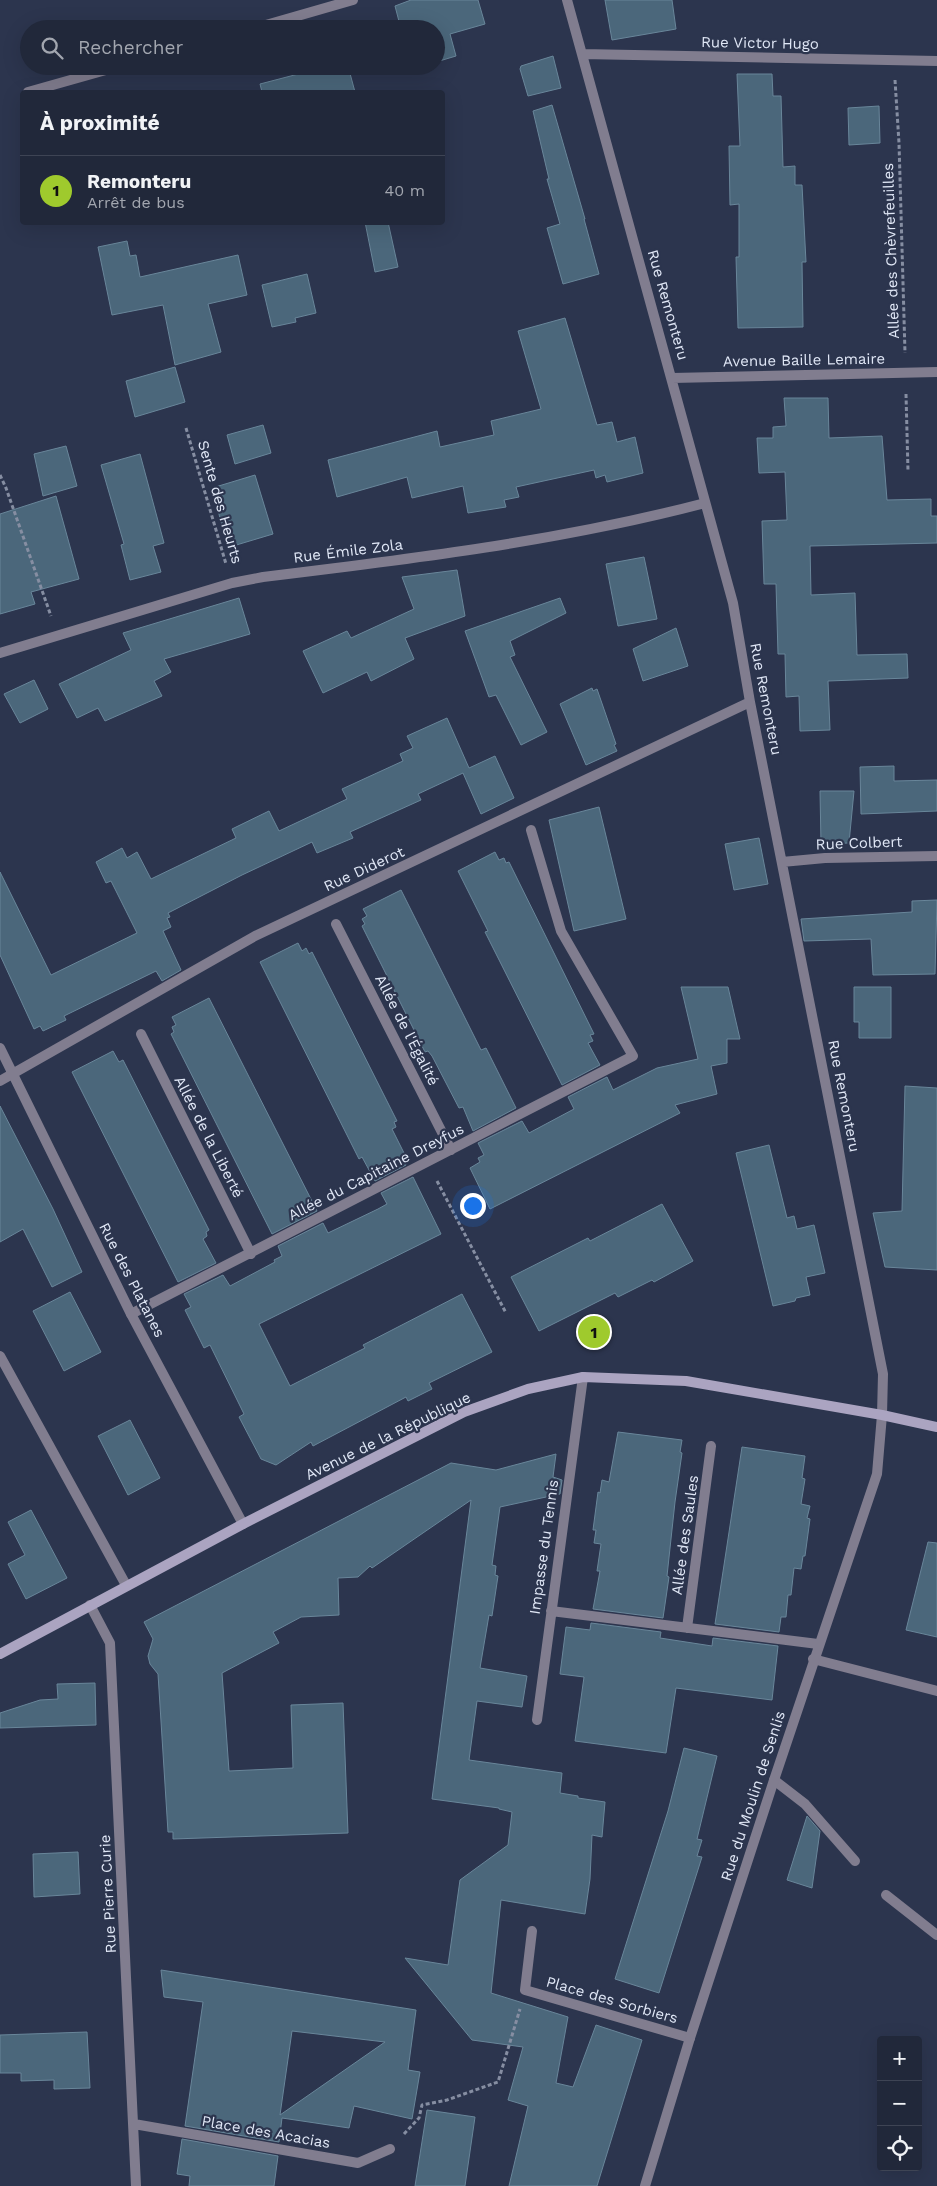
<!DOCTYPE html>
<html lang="fr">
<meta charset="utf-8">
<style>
body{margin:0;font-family:"Work Sans",sans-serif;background:#293042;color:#f1f3f6}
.controls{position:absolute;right:15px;bottom:15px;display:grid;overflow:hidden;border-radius:5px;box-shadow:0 5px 20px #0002}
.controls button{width:45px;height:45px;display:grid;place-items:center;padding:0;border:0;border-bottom:1px solid #3e4454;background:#21283a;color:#f1f3f6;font:25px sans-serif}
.you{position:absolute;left:472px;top:1205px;width:18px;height:18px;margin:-12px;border:4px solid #fff;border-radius:50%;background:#1a73e8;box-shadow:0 0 0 8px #1a73e833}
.badge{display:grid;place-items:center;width:32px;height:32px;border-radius:50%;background:#9fca2d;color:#111;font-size:16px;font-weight:700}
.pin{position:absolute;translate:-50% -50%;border:2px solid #fff;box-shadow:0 1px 5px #0006}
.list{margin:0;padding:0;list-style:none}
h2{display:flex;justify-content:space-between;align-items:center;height:65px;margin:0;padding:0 20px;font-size:21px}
h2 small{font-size:16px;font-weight:400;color:#a2a6af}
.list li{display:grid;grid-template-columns:32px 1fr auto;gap:15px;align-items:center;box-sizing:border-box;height:70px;padding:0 20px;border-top:1px solid #3e4454}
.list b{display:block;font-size:19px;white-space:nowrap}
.list p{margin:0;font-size:16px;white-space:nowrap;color:#a2a6af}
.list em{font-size:16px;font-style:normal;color:#a2a6af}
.icon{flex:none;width:28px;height:28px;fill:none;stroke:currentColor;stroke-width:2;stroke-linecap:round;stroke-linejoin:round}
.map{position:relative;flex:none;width:937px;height:2186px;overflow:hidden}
.search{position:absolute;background:#21283a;box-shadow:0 5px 20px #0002;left:20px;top:20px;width:425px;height:55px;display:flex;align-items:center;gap:12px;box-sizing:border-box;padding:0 18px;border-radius:28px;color:#a2a6af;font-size:19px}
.panel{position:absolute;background:#21283a;box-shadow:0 5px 20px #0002;left:20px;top:90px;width:425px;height:135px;border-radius:5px}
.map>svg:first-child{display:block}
.building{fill:#4b677b;stroke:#69869a;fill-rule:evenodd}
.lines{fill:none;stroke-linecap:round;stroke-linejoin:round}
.path{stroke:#868ea2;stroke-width:3;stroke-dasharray:4 2.5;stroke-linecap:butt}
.lane{stroke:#817d8f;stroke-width:10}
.street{stroke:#817d8f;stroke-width:10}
.secondary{stroke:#aba4c1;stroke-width:10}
.labels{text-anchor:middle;stroke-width:4.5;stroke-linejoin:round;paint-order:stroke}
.street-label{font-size:15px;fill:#e0e7f6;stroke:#2c354e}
</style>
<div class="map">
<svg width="937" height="2186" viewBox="0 0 937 2186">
<rect width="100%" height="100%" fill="#2c354e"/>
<path class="building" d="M411,0H478L485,24L450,34L456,56L436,62V29H401L395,6Z
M605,0H672L676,29L612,40Z
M553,56L561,88L528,96L520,69L521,66Z
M329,66H348L355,92H262L260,84Z
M737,74H772L773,96H781L783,167L795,166V185H802L806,262H802L803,327L738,328L736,257H739V204L730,205L729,146H740Z
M552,105L585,219H584L599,274L563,284L547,228L560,224L547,179H549L533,111Z
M879,106L880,143L849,145L848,108Z
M365,222H388L398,267L375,272Z
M127,241L130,256L136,255L140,277L238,255L247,295L208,304L221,352L175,365L163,305L112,315L98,247Z
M307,274L316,313L295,318L296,322L272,327L262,285Z
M565,318L597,425L612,422L617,442L635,437L643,473L607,482L605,475L596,478L594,470L516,487L519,497L504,500L506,507L468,513L463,486L412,498L407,477L337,497L328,460L437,431L440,447L494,435L491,421L541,409L518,331Z
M175,367L185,402L135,417L126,381Z
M784,398H828L829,438L882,436L887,500L931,499V516H937V543L810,546L811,595L855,593L857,655L907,654L908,678L828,681L830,730L800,731L799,696L786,697L785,654H778L776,584H764L762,521L787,520L785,472L759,473L757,438H773V427L786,426Z
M263,425L271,453L235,464L227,435Z
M66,446L77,486L43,496L34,454Z
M140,454L164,543L153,546L161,572L130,580L121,545L124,544L101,465Z
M255,475L273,534L233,546L229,532L224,533L212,488Z
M56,496L79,579L31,592L35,604L0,614V514Z
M644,557L657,619L618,626L606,564Z
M457,570L465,616L405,638L414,659L371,681L367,672L323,693L303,651L347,631L351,638L414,609L402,577Z
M239,598L250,634L164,659L171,672L154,681L162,696L105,721L98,708L77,718L59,684L131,650L123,633Z
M560,598L566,613L510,641L515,655L510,657L547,732L521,745L496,695L489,697L465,631Z
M676,628L688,666L643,681L633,649Z
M34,680L48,709L20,723L4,694Z
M592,688L593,691L597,689L616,744L614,745L617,751L586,765L560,704Z
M447,718L469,768L495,756L514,798L481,814L463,773L418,794L421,800L350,832L353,838L317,853L312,842L242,875L168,913L170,917L167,918L171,927L163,931L181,970L162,981L156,971L64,1016L66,1020L43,1031L40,1026L34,1029L0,955V872L51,975L137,933L111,881L106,883L96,862L122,848L127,858L137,852L151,879L236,838L232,829L269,811L279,831L347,799L342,789L403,761L400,754L413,748L407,736Z
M894,766V781L937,780V811L861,814L860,767Z
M820,791H854L849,843L821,844Z
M599,807L626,919L574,931L549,820Z
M759,838L768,884L734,890L725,844Z
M495,852L499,860L504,858L506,863L509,862L594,1034L590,1035L593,1041L588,1043L600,1065L562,1085L485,932L488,931L458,871Z
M401,890L481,1050L486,1048L516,1108L473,1131L463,1107L459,1108L432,1056L428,1051L425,1052L362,926L365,924L362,919L367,916L363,909Z
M937,900L935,974L873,975L871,939L804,941L801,919L912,912V901Z
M298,943L302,951L306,948L309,954L312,952L397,1121L394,1122L396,1127L392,1129L406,1157L403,1159L406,1165L375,1181L362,1157L359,1159L260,962Z
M681,987H728L740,1039H727V1063L711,1066L717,1094L675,1105L680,1113L490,1209L470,1168L480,1162L478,1158L484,1155L478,1143L522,1121L529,1133L574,1109L568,1097L607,1077L613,1090L657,1068L698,1059Z
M854,987H891V1038H859V1022H854Z
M209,998L317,1211L272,1234L171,1034L174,1032L172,1027L176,1025L172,1017Z
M113,1051L119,1062L123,1060L209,1230L206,1232L207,1236L203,1239L216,1263L178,1282L72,1072Z
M905,1086L937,1088V1270L885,1267L873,1213L902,1211Z
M0,1106L53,1209L82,1272L52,1287L23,1229L0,1242Z
M769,1145L787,1218L794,1216L797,1229L814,1225L825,1273L806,1277L810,1295L796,1298L795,1301L773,1306L736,1153Z
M413,1177L441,1234L259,1324L290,1386L365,1348L363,1345L462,1294L492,1352L429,1383L432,1389L408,1401L406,1397L313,1446L311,1442L276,1465L261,1459L239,1417L244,1414L210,1345L204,1348L185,1310L191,1307L184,1294L223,1275L230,1286L275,1262L274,1260L282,1256L278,1246L323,1223L328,1233L378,1209L387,1204L381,1193Z
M662,1204L693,1261L654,1282L652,1280L618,1297L615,1293L539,1331L511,1277L588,1238L590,1241Z
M70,1292L101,1352L64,1371L33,1311Z
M130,1420L160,1478L128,1495L98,1436Z
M618,1432L682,1440L680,1452L682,1453L675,1502L667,1576L669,1577L663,1618L593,1609L600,1571H597L601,1544L594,1543L596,1530H593L598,1492L600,1493L602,1480L609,1482Z
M742,1447L805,1456L802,1478L805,1479L801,1504L810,1506L807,1518L810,1519L805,1556H803L801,1569L794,1568L791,1595H788L786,1617H781L779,1632L715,1624Z
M556,1454L553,1477L562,1480L560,1494L500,1507L492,1565L496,1566L495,1575L498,1576L492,1616L489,1615L480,1668L527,1676L522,1707L477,1701L469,1760L562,1773L560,1793L578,1796V1798L605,1802L602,1837L592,1835L590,1879L585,1914L501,1900L491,1993L568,2017L556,2083L573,2087L596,2025L642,2040L597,2186H509L528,2106L508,2100L523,2047L472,2040L405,1958L448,1965L460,1880L508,1845L512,1812L499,1809V1808L432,1799L471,1500L372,1568L370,1566L358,1577L338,1578L339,1615L301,1617L273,1632L279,1643L222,1673L229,1771L293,1768L291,1705L343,1703L348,1833L173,1839V1832H168L158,1674L150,1664L148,1656L153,1639L144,1622L451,1463L496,1470Z
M31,1510L67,1578L26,1599L8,1564L25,1555L8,1522Z
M928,1542L937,1543V1637L906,1630Z
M591,1623L661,1632L660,1638L712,1646L713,1638L778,1646L772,1700L676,1688L666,1753L575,1741L584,1677L560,1674L566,1627L590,1630Z
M95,1683L96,1725L0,1728V1713L40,1700L58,1699L57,1684Z
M684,1748L717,1756L697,1839L702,1840L697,1856L702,1857L659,1993L615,1979L668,1811Z
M807,1816L820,1831L812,1888L787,1880Z
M78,1852L80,1894L34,1897L33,1854Z
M161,1970L416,2010L408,2070L420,2072L412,2119L354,2106L349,2128L282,2118L279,2142L185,2126L203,2002L164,1997ZM292,2031L385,2042L280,2115Z
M87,2032L90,2088L54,2089V2080L21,2081V2073H0V2035Z
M427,2110L475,2117L465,2186H415Z
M182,2139L278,2156L274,2186H189L190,2176L177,2174Z"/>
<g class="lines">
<path class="path" d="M895,80L899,143L905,353
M906,394L908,471
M186,428L226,564
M0,475L6,488L51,616
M437,1181L506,1313
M404,2134L419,2118L422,2105L447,2100L498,2082L520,2009"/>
<path class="lane" d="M336,924L451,1150
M141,1034L251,1254
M131,1314L633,1056L561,931L531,830
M0,1356L126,1585
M813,1659L937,1691
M774,1780L805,1804L855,1861
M886,1895L937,1935
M532,1931L525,1990L690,2038"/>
<path class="street" d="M567,0L733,603L750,702L883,1374L882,1415L877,1474L774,1780L690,2038L645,2186
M252,29L353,0
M582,54L937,61
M28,92L120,66
M672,378L937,372
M0,653L232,583L263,577C412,559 560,541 705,503
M782,862L825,858L937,856
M0,1048L131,1314L243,1524
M0,1081L255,936L750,702
M90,1605L110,1643L136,2186
M551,1611L818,1644
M687,1628L711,1446
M537,1720L583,1377
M134,2124L358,2163L390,2149"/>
<path class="secondary" d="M0,1654L243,1524L464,1412L528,1389L583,1377L686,1381L882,1415L937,1427"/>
</g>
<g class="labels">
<g class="street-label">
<text transform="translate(760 43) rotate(1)" y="5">Rue Victor Hugo</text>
<text transform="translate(891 251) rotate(-92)" y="5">Allée des Chèvrefeuilles</text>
<text transform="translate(668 305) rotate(74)" y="5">Rue Remonteru</text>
<text transform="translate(804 360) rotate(-1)" y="5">Avenue Baille Lemaire</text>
<text transform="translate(220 502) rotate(74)" y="5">Sente des Heurts</text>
<text transform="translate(348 551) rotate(-7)" y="5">Rue Émile Zola</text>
<text transform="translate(766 699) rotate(79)" y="5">Rue Remonteru</text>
<text transform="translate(859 843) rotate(-2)" y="5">Rue Colbert</text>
<text transform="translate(364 869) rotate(-25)" y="5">Rue Diderot</text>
<text transform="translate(407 1030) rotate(63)" y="5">Allée de l'Égalité</text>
<text transform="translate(844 1096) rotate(79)" y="5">Rue Remonteru</text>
<text transform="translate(209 1137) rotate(63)" y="5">Allée de la Liberté</text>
<text transform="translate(376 1172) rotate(-27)" y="5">Allée du Capitaine Dreyfus</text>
<text transform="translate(132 1280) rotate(63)" y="5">Rue des Platanes</text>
<text transform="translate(388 1436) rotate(-26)" y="5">Avenue de la République</text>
<text transform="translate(685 1535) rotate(-82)" y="5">Allée des Saules</text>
<text transform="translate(544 1547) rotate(-82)" y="5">Impasse du Tennis</text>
<text transform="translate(753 1796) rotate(-72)" y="5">Rue du Moulin de Senlis</text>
<text transform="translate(108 1894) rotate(-93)" y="5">Rue Pierre Curie</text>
<text transform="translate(612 2000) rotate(16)" y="5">Place des Sorbiers</text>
<text transform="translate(266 2132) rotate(10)" y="5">Place des Acacias</text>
</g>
</g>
</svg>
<div class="controls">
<button>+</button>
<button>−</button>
<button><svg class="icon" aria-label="locate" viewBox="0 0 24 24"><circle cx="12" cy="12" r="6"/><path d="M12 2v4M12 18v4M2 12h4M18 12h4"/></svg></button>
</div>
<div class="you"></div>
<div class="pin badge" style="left:594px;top:1332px">1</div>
<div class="search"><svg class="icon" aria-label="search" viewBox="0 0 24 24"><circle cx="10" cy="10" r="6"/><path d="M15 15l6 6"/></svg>Rechercher</div>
<section class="panel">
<h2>À proximité<small></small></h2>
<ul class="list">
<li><span class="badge">1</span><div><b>Remonteru</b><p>Arrêt de bus</p></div><em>40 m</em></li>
</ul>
</section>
</div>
